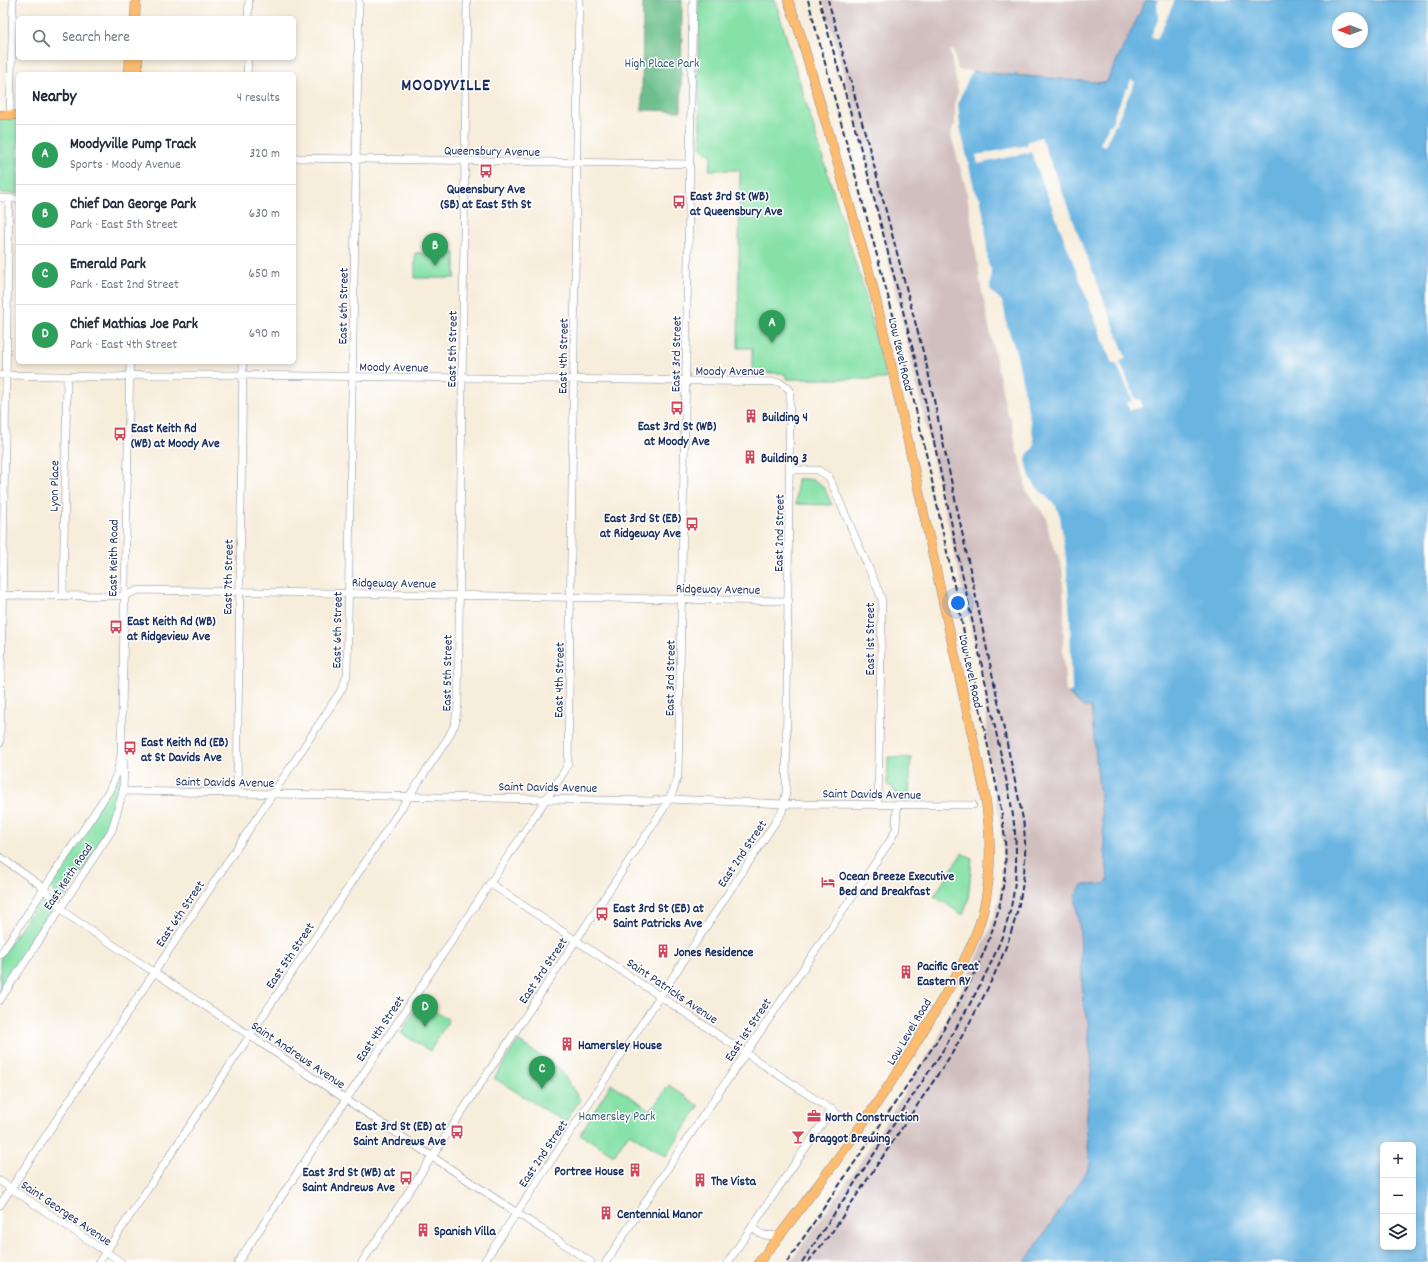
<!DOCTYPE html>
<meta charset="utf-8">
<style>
body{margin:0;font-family:Dekko,sans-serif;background:#f6f6f7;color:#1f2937}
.controls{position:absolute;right:12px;bottom:12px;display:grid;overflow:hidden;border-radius:6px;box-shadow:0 2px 6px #0003}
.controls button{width:36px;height:36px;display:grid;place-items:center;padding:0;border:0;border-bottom:1px solid #e0e1e3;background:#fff;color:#1f2937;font:20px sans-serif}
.compass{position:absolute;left:1332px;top:12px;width:36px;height:36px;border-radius:50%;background:#fff;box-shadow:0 2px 6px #0003;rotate:270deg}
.you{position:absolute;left:958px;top:603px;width:14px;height:14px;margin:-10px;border:3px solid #fff;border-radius:50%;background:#1a73e8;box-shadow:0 0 0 6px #1a73e833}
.badge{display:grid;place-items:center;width:26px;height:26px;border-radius:50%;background:#b45309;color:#fff;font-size:13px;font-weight:700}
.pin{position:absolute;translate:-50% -33px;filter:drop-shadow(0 1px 2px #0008)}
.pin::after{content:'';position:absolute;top:21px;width:14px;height:12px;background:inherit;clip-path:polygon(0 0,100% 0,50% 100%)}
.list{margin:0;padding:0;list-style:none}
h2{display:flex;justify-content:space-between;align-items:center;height:52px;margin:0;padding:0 16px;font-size:17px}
h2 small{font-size:13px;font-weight:400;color:#747a83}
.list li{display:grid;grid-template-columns:26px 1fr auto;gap:12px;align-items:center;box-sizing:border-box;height:60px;padding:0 16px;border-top:1px solid #e0e1e3}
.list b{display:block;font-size:15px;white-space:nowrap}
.list p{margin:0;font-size:13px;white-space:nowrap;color:#747a83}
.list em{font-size:13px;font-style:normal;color:#747a83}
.icon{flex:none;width:22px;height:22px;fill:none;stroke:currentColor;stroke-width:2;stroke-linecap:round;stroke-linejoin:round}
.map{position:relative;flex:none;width:1428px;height:1262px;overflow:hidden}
.search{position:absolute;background:#fff;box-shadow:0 2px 6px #0003;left:16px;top:16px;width:280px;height:44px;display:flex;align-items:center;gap:10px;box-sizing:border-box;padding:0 14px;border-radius:6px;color:#747a83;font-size:15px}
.panel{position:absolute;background:#fff;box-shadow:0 2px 6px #0003;left:16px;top:72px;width:280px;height:292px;border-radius:6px}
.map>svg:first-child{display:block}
.industrial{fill:#d1bfbf}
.green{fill:#86e1a7;stroke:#508882}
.forest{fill:#6cbf8c;stroke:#447775}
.water{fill:#69b4e1;stroke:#4272a0;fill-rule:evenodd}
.pier{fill:#f7eddb}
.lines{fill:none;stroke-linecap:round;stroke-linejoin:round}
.minor-casing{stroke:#898e9c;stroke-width:8}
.major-casing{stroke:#898e9c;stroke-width:10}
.minor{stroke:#fff;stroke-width:7}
.major{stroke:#fdbc6f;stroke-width:9}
.rail{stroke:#1b2f5e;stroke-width:2;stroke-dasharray:6 3;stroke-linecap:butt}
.labels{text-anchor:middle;stroke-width:3;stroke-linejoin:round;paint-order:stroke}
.park-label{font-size:13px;fill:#365c70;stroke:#fff}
.street-label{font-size:13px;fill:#1b2f5e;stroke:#fff}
.poi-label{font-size:13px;font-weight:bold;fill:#1b2f5e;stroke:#fff;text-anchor:start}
.district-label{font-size:17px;font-weight:bold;letter-spacing:1px;fill:#1b2f5e;stroke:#fff}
</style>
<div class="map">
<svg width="1428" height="1262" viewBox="0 0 1428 1262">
<rect width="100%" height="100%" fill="#fff"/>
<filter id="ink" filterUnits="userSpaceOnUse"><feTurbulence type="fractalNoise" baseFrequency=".025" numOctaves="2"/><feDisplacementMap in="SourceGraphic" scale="8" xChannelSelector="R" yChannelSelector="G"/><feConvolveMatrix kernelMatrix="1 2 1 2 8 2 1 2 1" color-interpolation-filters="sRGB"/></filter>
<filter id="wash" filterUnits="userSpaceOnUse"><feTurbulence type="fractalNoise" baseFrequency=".012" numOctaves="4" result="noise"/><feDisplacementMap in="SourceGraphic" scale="16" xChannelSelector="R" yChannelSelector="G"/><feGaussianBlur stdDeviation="0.9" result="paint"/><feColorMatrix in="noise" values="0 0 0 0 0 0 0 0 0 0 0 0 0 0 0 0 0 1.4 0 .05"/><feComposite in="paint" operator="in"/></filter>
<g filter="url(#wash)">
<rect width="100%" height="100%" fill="#f7eddb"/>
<path class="industrial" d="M823,0H1146L1106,83L958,70L953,50L950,51L965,124L953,126L951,136L966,188L982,292L1007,414L1011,418L1017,453L1022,460L1026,491L1046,517L1050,537L1064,571L1083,707H1091L1108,881L1103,884L1082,885L1075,897L1080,933L1083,1001L1088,1020L1089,1046L1092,1062L1086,1124L1090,1166L1025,1262H790L853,1173L937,1041L989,932L999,899L1002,877L1003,843L988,753L986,692L858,127Z"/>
<path class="green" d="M699,0H775L819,146L864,289L886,379H786L785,374L781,373H752V348H738L740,170H709L712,155L701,149L698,74Z
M0,118L18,119V194L0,193Z
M415,253H455V278H415Z
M797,479C822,478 823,485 832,505L796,504Z
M888,757L911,758L909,795L895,793L893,787L887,785Z
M121,765L120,796L110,827L66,896H58L51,889V884Z
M962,853L972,859L968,900L963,915L934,896Z
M41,897L53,908V915L0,995V959Z
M420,1002L449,1020L430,1051L401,1033Z
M518,1041L559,1068L580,1100L565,1122L494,1078Z
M611,1084L651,1110L669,1085L699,1106L666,1156L629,1133L614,1155L580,1134Z"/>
<path class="forest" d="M643,0H682L681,111L642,110Z"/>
<path class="water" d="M1146,0H1428V1262H1025L1090,1166L1086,1124L1092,1062L1089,1046L1088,1020L1083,1001L1080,933L1075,896L1082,885L1103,884L1108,881L1091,707H1083L1068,693L1065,651L1066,603L1055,516L1051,509L1031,489L1022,460L1029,443L999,304L989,293L974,194L962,151L956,105L968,71L1106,83ZM1338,18H1362V42H1338ZM1383,1145H1413V1247H1383Z"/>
<path class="pier" d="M1157,0H1175L1157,39L1151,36L1158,20Z
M966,70L972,71L958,102L960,127L975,192L980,197L985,223L988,264L991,269L990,287L991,291L1001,300L1004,307L1007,326L1017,355L1034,441V447L1027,455L1026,462L1031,479L1037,488L1056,506L1060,516L1066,558L1070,618L1072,691L1068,693L1066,692L1063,651L1064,603L1062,572L1053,516L1039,497L1030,490L1020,461L1027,443L997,305L986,290L972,195L955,128V101Z
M1131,80L1135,82L1105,146L1100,144L1109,125H1111L1114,118L1113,117Z
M1041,137L1126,358L1120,362L1136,400L1140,399L1143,407L1130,410L1127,403L1133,400L1116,363L1112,364L1031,152L978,164L976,155L1028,145L1027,142Z"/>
</g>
<g filter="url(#ink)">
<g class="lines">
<g class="minor-casing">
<path id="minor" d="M248,18L249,0
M247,74L248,58
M10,115L13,0
M294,158L690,164
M0,198L18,199
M0,375L116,377L141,375H236L779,382L790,390L786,793L782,812L484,1262
M790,470H818L829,477L880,594L882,601L878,804
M0,595L124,596L139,590L789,601
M63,595L67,377
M0,743L9,199
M123,791L652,801L669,799L785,804L973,805
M237,793L243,362
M0,857L40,885L68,915L591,1262
M491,884L842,1117
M0,955L109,791L117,773L121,755L130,362
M0,1000L112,830L123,791L124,763L122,756
M0,1181L121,1262
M0,1205L325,715L342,689L347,675L359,0
M752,1226C760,1237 767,1236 780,1235
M99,1262L448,738L455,724L458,704L467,0
M238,1262L564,772L568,763L579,0
M362,1262L664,808L673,791L678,776L693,0
M606,1262L679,1151L890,841L896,829L897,805
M728,1262L832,1109"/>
</g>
<g class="major-casing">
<path id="major" d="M135,18L136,0
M129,74L130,58
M138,74V58
M0,115H18
M759,1262C820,1184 879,1106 930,1020C950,986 973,951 983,912C993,870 991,831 984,789L894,377L871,279L800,33L788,0"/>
</g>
<use href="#minor" class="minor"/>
<use href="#major" class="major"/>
<path class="rail" d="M787,1262L935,1044C967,989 1002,931 1005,867C1007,845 1003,824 1000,803L928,462L899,337L808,0
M802,1262L940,1055C964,1015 997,960 1009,915C1020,873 1017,830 1008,788L921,381L867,171L819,0
M808,1262L832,1232L951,1055C994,981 1035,907 1023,819L927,367L872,158L828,0"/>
</g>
</g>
<defs>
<g id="bus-bare" transform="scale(1.08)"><path d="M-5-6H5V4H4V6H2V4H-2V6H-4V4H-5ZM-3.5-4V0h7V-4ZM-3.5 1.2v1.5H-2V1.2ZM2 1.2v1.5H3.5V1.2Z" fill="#d1495b" stroke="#fff" stroke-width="2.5" paint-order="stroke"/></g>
<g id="building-bare" transform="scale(1.08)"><path d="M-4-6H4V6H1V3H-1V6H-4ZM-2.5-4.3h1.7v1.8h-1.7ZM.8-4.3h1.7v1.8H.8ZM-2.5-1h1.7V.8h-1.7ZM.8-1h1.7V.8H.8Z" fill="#d1495b" stroke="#fff" stroke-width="2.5" paint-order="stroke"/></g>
<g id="hotel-bare" transform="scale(1.08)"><path d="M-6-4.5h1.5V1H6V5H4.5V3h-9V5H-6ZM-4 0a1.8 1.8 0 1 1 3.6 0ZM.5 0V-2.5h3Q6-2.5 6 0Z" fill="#d1495b" stroke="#fff" stroke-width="2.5" paint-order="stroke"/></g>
<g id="office-bare" transform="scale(1.08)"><path d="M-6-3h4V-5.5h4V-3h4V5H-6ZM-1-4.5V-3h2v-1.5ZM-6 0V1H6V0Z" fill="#d1495b" stroke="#fff" stroke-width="2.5" paint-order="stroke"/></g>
<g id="bar-bare" transform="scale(1.08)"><path d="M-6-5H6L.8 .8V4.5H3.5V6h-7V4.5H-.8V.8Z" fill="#d1495b" stroke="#fff" stroke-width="2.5" paint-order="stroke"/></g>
</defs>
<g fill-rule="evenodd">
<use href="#bus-bare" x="486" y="171"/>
<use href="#bus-bare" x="679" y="202"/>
<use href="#bus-bare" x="677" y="408"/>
<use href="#building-bare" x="751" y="416"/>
<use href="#bus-bare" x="120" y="434"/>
<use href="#building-bare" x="750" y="457"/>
<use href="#bus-bare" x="692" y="524"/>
<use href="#bus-bare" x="116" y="627"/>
<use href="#bus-bare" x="130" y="748"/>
<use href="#hotel-bare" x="828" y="882"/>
<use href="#bus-bare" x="602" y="914"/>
<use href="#building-bare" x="663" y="951"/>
<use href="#building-bare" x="906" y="972"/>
<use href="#building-bare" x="567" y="1044"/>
<use href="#office-bare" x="814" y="1116"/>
<use href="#bus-bare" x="457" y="1132"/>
<use href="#bar-bare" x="798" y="1137"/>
<use href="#building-bare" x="635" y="1170"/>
<use href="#bus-bare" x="406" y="1178"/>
<use href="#building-bare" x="700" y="1180"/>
<use href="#building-bare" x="606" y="1213"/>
<use href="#building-bare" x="423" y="1230"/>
</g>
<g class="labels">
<g class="park-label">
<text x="662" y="67">High Place Park</text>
<text x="617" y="1120">Hamersley Park</text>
</g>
<g class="street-label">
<text transform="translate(492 150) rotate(1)" y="5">Queensbury Avenue</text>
<text transform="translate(342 306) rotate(-89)" y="5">East 6th Street</text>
<text transform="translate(451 349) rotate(-89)" y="5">East 5th Street</text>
<text transform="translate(675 354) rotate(-89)" y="5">East 3rd Street</text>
<text transform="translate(902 354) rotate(77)" y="5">Low Level Road</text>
<text transform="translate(562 356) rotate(-89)" y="5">East 4th Street</text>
<text transform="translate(394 366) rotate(1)" y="5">Moody Avenue</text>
<text x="730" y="375">Moody Avenue</text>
<text transform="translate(53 486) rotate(-89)" y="5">Lyon Place</text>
<text transform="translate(778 533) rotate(-89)" y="5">East 2nd Street</text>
<text transform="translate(112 558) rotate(-89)" y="5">East Keith Road</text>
<text transform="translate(227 577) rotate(-89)" y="5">East 7th Street</text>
<text transform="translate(394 582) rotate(1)" y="5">Ridgeway Avenue</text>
<text transform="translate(718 588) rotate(1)" y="5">Ridgeway Avenue</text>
<text transform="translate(336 630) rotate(-89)" y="5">East 6th Street</text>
<text transform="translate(869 639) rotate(-90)" y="5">East 1st Street</text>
<text transform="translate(972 671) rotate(78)" y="5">Low Level Road</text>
<text transform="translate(446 673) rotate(-89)" y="5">East 5th Street</text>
<text transform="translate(669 678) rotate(-89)" y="5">East 3rd Street</text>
<text transform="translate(558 680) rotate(-89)" y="5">East 4th Street</text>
<text transform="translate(225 781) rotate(1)" y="5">Saint Davids Avenue</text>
<text transform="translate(548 786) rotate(1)" y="5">Saint Davids Avenue</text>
<text transform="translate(872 793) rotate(1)" y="5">Saint Davids Avenue</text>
<text transform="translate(741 853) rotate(-56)" y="5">East 2nd Street</text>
<text transform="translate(67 876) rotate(-56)" y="5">East Keith Road</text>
<text transform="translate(179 913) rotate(-56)" y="5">East 6th Street</text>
<text transform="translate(289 955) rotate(-56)" y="5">East 5th Street</text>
<text transform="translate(542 970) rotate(-56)" y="5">East 3rd Street</text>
<text transform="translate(673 990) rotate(34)" y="5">Saint Patricks Avenue</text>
<text transform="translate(379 1028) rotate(-56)" y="5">East 4th Street</text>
<text transform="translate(747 1029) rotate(-56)" y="5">East 1st Street</text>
<text transform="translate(908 1031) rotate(-59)" y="5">Low Level Road</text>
<text transform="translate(299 1054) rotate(34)" y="5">Saint Andrews Avenue</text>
<text transform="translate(542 1153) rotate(-56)" y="5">East 2nd Street</text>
<text transform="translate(67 1212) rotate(34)" y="5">Saint Georges Avenue</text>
</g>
<g class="poi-label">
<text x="486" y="193" text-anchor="middle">Queensbury Ave<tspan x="486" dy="15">(SB) at East 5th St</tspan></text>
<text x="690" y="200">East 3rd St (WB)<tspan x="690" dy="15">at Queensbury Ave</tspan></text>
<text x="762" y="421">Building 4</text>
<text x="677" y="430" text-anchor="middle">East 3rd St (WB)<tspan x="677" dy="15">at Moody Ave</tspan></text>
<text x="131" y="432">East Keith Rd<tspan x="131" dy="15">(WB) at Moody Ave</tspan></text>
<text x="761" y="462">Building 3</text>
<text x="681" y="522" text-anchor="end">East 3rd St (EB)<tspan x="681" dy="15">at Ridgeway Ave</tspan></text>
<text x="127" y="625">East Keith Rd (WB)<tspan x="127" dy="15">at Ridgeview Ave</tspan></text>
<text x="141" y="746">East Keith Rd (EB)<tspan x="141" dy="15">at St Davids Ave</tspan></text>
<text x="839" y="880">Ocean Breeze Executive<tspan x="839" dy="15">Bed and Breakfast</tspan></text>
<text x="613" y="912">East 3rd St (EB) at<tspan x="613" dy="15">Saint Patricks Ave</tspan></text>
<text x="674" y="956">Jones Residence</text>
<text x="917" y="970">Pacific Great<tspan x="917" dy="15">Eastern RY</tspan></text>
<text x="578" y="1049">Hamersley House</text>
<text x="825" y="1121">North Construction</text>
<text x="446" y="1130" text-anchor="end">East 3rd St (EB) at<tspan x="446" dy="15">Saint Andrews Ave</tspan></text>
<text x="809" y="1142">Braggot Brewing</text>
<text x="624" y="1175" text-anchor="end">Portree House</text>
<text x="395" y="1176" text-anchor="end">East 3rd St (WB) at<tspan x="395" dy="15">Saint Andrews Ave</tspan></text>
<text x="711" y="1185">The Vista</text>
<text x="617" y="1218">Centennial Manor</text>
<text x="434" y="1235">Spanish Villa</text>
</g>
<g class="district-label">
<text x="446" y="90">MOODYVILLE</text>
</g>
</g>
</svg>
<div class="controls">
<button>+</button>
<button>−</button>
<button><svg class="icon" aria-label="layers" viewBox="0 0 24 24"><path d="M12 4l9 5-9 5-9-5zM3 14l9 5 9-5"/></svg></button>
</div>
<svg class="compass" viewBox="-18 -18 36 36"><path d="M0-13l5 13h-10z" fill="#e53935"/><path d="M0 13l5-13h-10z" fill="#747a83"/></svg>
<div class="you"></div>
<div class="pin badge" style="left:772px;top:343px;background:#2e9e5b">A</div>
<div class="pin badge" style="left:435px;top:266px;background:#2e9e5b">B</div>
<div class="pin badge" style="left:542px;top:1089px;background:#2e9e5b">C</div>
<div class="pin badge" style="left:425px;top:1027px;background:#2e9e5b">D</div>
<div class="search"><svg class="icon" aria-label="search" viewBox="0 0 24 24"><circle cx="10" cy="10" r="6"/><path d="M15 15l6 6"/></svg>Search here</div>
<section class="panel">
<h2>Nearby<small>4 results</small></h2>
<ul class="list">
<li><span class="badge" style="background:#2e9e5b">A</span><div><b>Moodyville Pump Track</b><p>Sports · Moody Avenue</p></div><em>320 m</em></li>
<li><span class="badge" style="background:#2e9e5b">B</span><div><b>Chief Dan George Park</b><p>Park · East 5th Street</p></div><em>630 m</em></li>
<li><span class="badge" style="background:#2e9e5b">C</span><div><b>Emerald Park</b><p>Park · East 2nd Street</p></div><em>650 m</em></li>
<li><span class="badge" style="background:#2e9e5b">D</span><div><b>Chief Mathias Joe Park</b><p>Park · East 4th Street</p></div><em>690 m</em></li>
</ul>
</section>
</div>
